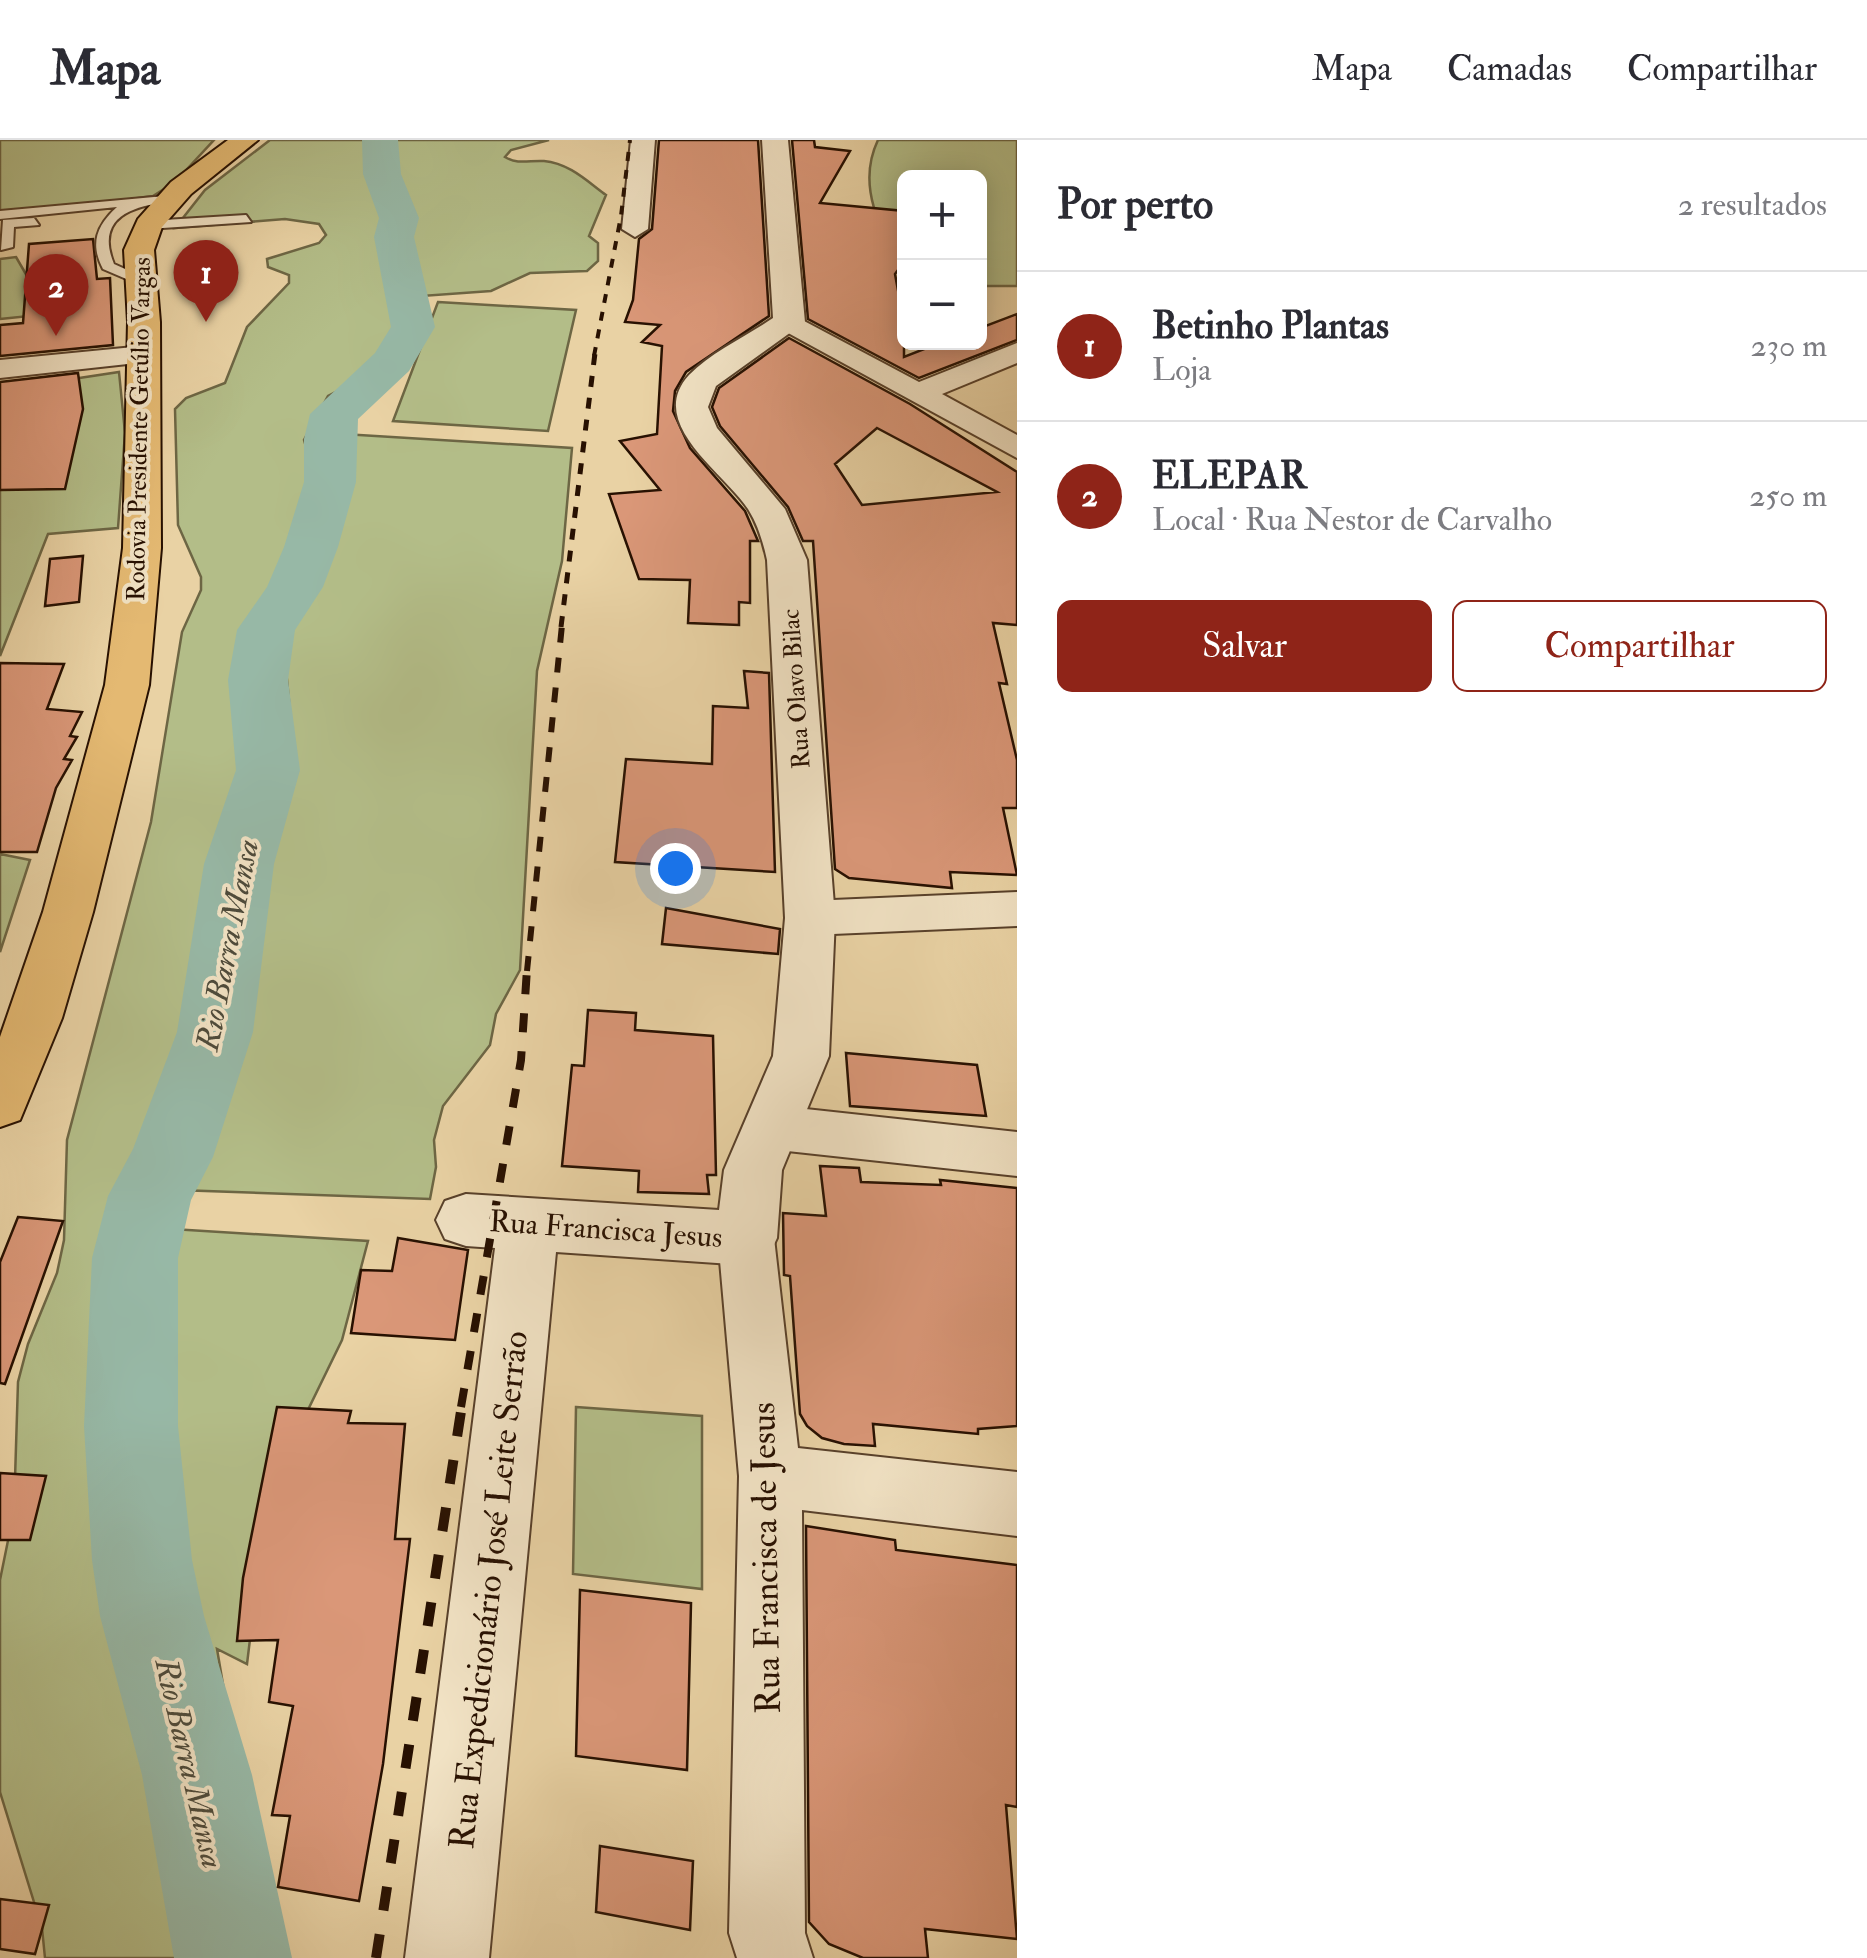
<!DOCTYPE html>
<html lang="pt">
<meta charset="utf-8">
<style>
body{margin:0;font-family:"IM FELL Double Pica",serif;background:#f7f7f7;color:#2b2b33}
.controls{position:absolute;right:30px;top:30px;display:grid;overflow:hidden;border-radius:15px;box-shadow:0 5px 25px #0003}
.controls button{width:90px;height:90px;display:grid;place-items:center;padding:0;border:0;border-bottom:2px solid #e1e1e2;background:#fff;color:#2b2b33;font:50px sans-serif}
.you{position:absolute;left:675px;top:728px;width:35px;height:35px;margin:-25px;border:8px solid #fff;border-radius:50%;background:#1a73e8;box-shadow:0 0 0 15px #1a73e833}
.badge{display:grid;place-items:center;width:65px;height:65px;border-radius:50%;background:#8f2418;color:#fff;font-size:32px;font-weight:700}
.pin{position:absolute;translate:-50% -82px;filter:drop-shadow(0 2px 5px #0008)}
.pin::after{content:'';position:absolute;top:52px;width:35px;height:30px;background:inherit;clip-path:polygon(0 0,100% 0,50% 100%)}
.list{margin:0;padding:0;list-style:none}
h2{display:flex;justify-content:space-between;align-items:center;height:130px;margin:0;padding:0 40px;font-size:42px}
h2 small{font-size:32px;font-weight:400;color:#7c7c81}
.list li{display:grid;grid-template-columns:65px 1fr auto;gap:30px;align-items:center;box-sizing:border-box;height:150px;padding:0 40px;border-top:2px solid #e1e1e2}
.list b{display:block;font-size:38px;white-space:nowrap}
.list p{margin:0;font-size:32px;white-space:nowrap;color:#7c7c81}
.list em{font-size:32px;font-style:normal;color:#7c7c81}
.actions{display:flex;gap:20px;padding:30px 40px}
.actions a{flex:1;padding:22px 0;border:2px solid #8f2418;border-radius:15px;text-align:center;font-size:35px;color:#8f2418}
.actions .main{background:#8f2418;color:#fff}
.map{position:relative;flex:none;width:1017px;height:1818px;overflow:hidden}
header{display:flex;align-items:center;gap:60px;box-sizing:border-box;height:140px;padding:0 50px;background:#fff;border-bottom:2px solid #e1e1e2}
header strong{font-size:48px}
nav{display:flex;gap:55px;margin-inline-start:auto;font-size:35px}
main{display:flex}
aside{flex:1;background:#fff}
.map>svg:first-child{display:block}
.green{fill:#b3bd88;stroke:#6d6644;stroke-width:2.5}
.lines{fill:none;stroke-linecap:round;stroke-linejoin:round}
.river{fill:#97b8a6;fill-rule:evenodd}
.building{fill:#da9778;stroke:#271001;stroke-width:2.5;fill-rule:evenodd}
.service-casing{stroke:#58402a;stroke-width:4}
.minor-casing{stroke:#58402a;stroke-width:4}
.tertiary-casing{stroke:#58402a;stroke-width:4}
.primary-casing{stroke:#271001;stroke-width:4}
.service{fill:#f1e2c4;fill-rule:evenodd}
.minor{fill:#f1e2c4;fill-rule:evenodd}
.tertiary{fill:#f1e2c4;fill-rule:evenodd}
.primary{fill:#e4b972;fill-rule:evenodd}
.rail-far4{stroke:#271001;stroke-width:4;stroke-dasharray:9 9;stroke-linecap:butt}
.rail-far3{stroke:#271001;stroke-width:5;stroke-dasharray:11 11;stroke-linecap:butt}
.rail-far2{stroke:#271001;stroke-width:6;stroke-dasharray:15 15;stroke-linecap:butt}
.rail-far1{stroke:#271001;stroke-width:8;stroke-dasharray:19 19;stroke-linecap:butt}
.rail{stroke:#271001;stroke-width:10;stroke-dasharray:24 24;stroke-linecap:butt}
.labels{text-anchor:middle;stroke-width:8;stroke-linejoin:round;paint-order:stroke}
.far-street-label{font-size:25px;fill:#271001;stroke:#f1e2c4}
.street-label{font-size:30px;fill:#271001;stroke:#f1e2c4}
.water-label{font-size:32px;font-style:italic;fill:#4e4b3b;stroke:#f1e2c4}
.near-street-label{font-size:35px;fill:#271001;stroke:#f1e2c4}
</style>
<header>
<strong>Mapa</strong>
<nav><a>Mapa</a><a>Camadas</a><a>Compartilhar</a></nav>
</header>
<main>
<div class="map">
<svg width="1017" height="1818" viewBox="0 0 1017 1818">
<rect width="100%" height="100%" fill="#e9d2a4"/>
<filter id="stains"><feTurbulence type="fractalNoise" baseFrequency=".002" numOctaves="4"/><feColorMatrix values="0 0 0 0 .2 0 0 0 0 .09 0 0 0 0 .02 0 0 0 .5 -.17"/></filter>
<radialGradient id="worn" r=".72"><stop offset=".6" stop-color="#630" stop-opacity="0"/><stop offset="1" stop-color="#630" stop-opacity=".3"/></radialGradient>
<path class="green" d="M0,0H214L175,42L153,56L0,77Z
M270,0H373L397,174L396,189L377,224L363,238L328,256L304,300L316,341L311,379L280,446L256,475L250,507L246,555L256,635L239,658L226,693L190,909L157,1008L127,1078L109,1331L107,1396L115,1449L131,1503L162,1576L196,1694L207,1818H45L42,1788L0,1652V1440L14,1371L18,1242L28,1204L57,1133L64,1100L67,1000L151,682L182,492L201,450V437L178,385L175,269L186,258L225,243L247,187L289,143V135L268,127L267,119L319,103L326,95L319,84L285,79L175,88L205,50Z
M390,0H549L511,10L505,17C518,25 530,20 544,21C569,23 588,42 606,55L589,96L598,103V121L587,131L530,133L491,151L422,156L390,35Z
M878,0H1017V146H980L979,38H904V130C880,89 856,46 878,0Z
M16,117L49,174L0,179V119Z
M438,162L576,170L548,291L393,281Z
M119,232L125,293L118,388L48,394L0,516V250Z
M343,294L572,308L562,421L537,531L520,830L496,874L490,905L443,966L434,1000L436,1027L430,1059L178,1050L205,996L229,931L270,701L287,636L292,591L282,489L309,453L340,338Z
M0,714L30,720L0,812Z
M156,1088L368,1101L342,1200L305,1276L251,1491L247,1524L217,1509L237,1627L183,1529L162,1477L151,1430L149,1249Z
M576,1267L702,1276V1449L573,1434Z"/>
<g class="lines">
<path class="river" d="M362,0H398L401,34L419,78L414,97L435,187L409,231L358,279L356,342L338,407L323,447L295,490L288,540L300,630L274,724L253,892L213,1017L191,1060L178,1118V1286L192,1420L204,1476L252,1635L292,1818H174L142,1635L100,1476L92,1420L84,1286L92,1118L108,1056L133,1009L177,892L204,724L236,630L228,540L237,490L267,447L284,407L304,342V299L310,274L375,213L391,187L374,97L379,78L363,34Z"/>
</g>
<path class="building" d="M659,0H758L769,176L686,232L675,251L673,271L690,308L745,371L758,401H750V463L739,462V485L688,483L690,440L639,439L609,354L660,350L620,301L657,294L662,206L642,202L660,185L625,182L633,160L639,99L652,89Z
M792,0H814L815,7L850,11L820,63L904,71V122L895,134L904,183V217L942,202H980V188L1017,174V200L919,238L808,179Z
M93,99L97,139L110,138L113,205L0,216V185L23,183L29,104Z
M789,198L910,264L1017,332V485L993,483L1007,544L999,543L1017,620V668H1003L1017,735L950,732L952,748L849,738L835,729L813,401H803L788,367L720,286L712,267L719,248ZM877,288L997,352L862,365L835,324Z
M78,233L83,269L65,349L0,350V242Z
M83,416L79,462L45,466L50,419Z
M0,523L64,524L47,569L82,572L70,596L77,597L64,619L72,620L56,648L37,712H0Z
M744,531L769,533L775,732L615,722L626,619L712,624L713,566L748,568Z
M666,768L780,789L778,814L662,804Z
M588,870L636,873L635,890L713,896L716,1035H707L709,1054L638,1052L639,1031L562,1026L572,925L584,926Z
M846,913L977,925L986,976L850,966Z
M820,1026L859,1028L861,1042L941,1045L940,1040L1017,1048V1286L978,1289V1294L873,1284L875,1306L844,1304L822,1298L807,1286L800,1274L790,1136L784,1135L783,1073L826,1076Z
M18,1077L63,1081L5,1244L0,1243V1122Z
M398,1098L468,1110L455,1200L351,1193L361,1130L392,1131Z
M277,1267L351,1271L348,1283L405,1284L395,1399H410L383,1624L359,1761L278,1747L290,1676L272,1675L293,1566L269,1562L278,1500L237,1501L243,1438Z
M0,1333L46,1336L30,1400H0Z
M806,1386L895,1400L896,1410L1017,1425V1667L1006,1665L1017,1799L925,1789L928,1818H863L829,1804L809,1782Z
M580,1450L691,1463L687,1630L576,1616Z
M600,1706L693,1721L690,1790L596,1772Z
M0,1759L49,1765L35,1814L0,1809Z"/>
<g class="lines">
<g class="service-casing">
<path id="service" d="M176,55L172,62C135,65 94,76 114,124L143,137L145,140L138,144L103,129C90,104 96,86 117,67L0,79V71Z
M246,75L251,82L148,89L142,85L148,81Z
M34,78L39,85L14,87L13,107L1,110L3,80Z"/>
</g>
<g class="minor-casing">
<path id="minor" d="M631,0H655L648,89L635,97L622,89Z
M789,173L919,242L1017,203V223L942,254L1017,295V318L779,188L775,182L779,176Z
M144,206L155,209L159,215L155,221L0,238V220Z
M1017,752V786L810,795L794,790L787,778L794,766L810,761Z
M769,965L1017,992V1036L769,1009L751,1002L743,987L751,972Z
M746,1074L766,1081L774,1098L798,1308L1017,1332V1396L802,1370L805,1793L813,1818H737L729,1793L739,1336L718,1098L726,1081Z"/>
</g>
<g class="tertiary-casing">
<path id="tertiary" d="M762,0H788L805,182L716,246L708,267L717,288L785,369L807,420L835,778L829,916L782,1030L777,1098L768,1117L746,1125L556,1112L489,1818H405L495,1108L466,1106L445,1099L436,1080L445,1061L466,1054L719,1070L724,1030L773,916L785,778L767,420C763,402 758,385 748,369C724,332 645,283 689,235C711,212 747,196 773,178Z"/>
</g>
<g class="primary-casing">
<path id="primary" d="M228,0H258L191,54L162,87L154,110L160,182L161,408L149,545L93,772L62,878L20,980L0,987V897L43,772L105,545L123,408L128,182L124,110L138,79L171,42Z"/>
</g>
<use href="#service" class="service"/>
<use href="#minor" class="minor"/>
<use href="#tertiary" class="tertiary"/>
<use href="#primary" class="primary"/>
<path class="rail-far4" d="M594,216L621,76L630,0"/>
<path class="rail-far3" d="M561,487L595,213"/>
<path class="rail-far2" d="M527,831L562,485"/>
<path class="rail-far1" d="M461,1267L521,920L527,829"/>
<path class="rail" d="M376,1818L462,1265"/>
</g>
<g class="labels">
<g class="far-street-label">
<text transform="translate(138 289) rotate(-89)" y="9">Rodovia Presidente Getúlio Vargas</text>
<text transform="translate(795 549) rotate(-94)" y="9">Rua Olavo Bilac</text>
</g>
<g class="street-label">
<text transform="translate(606 1089) rotate(4)" y="10">Rua Francisca Jesus</text>
</g>
<g class="water-label">
<text transform="translate(227 805) rotate(-79)" y="11">Rio Barra Mansa</text>
<text transform="translate(190 1623) rotate(77)" y="11">Rio Barra Mansa</text>
</g>
<g class="near-street-label">
<text transform="translate(765 1418) rotate(-91)" y="12">Rua Francisca de Jesus</text>
<text transform="translate(488 1450) rotate(-84)" y="12">Rua Expedicionário José Leite Serrão</text>
</g>
</g>
<rect width="100%" height="100%" filter="url(#stains)"/>
<rect width="100%" height="100%" fill="url(#worn)"/>
</svg>
<div class="controls">
<button>+</button>
<button>−</button>
</div>
<div class="you"></div>
<div class="pin badge" style="left:206px;top:182px">1</div>
<div class="pin badge" style="left:56px;top:196px">2</div>
</div>
<aside>
<h2>Por perto<small>2 resultados</small></h2>
<ul class="list">
<li><span class="badge">1</span><div><b>Betinho Plantas</b><p>Loja</p></div><em>230 m</em></li>
<li><span class="badge">2</span><div><b>ELEPAR</b><p>Local · Rua Nestor de Carvalho</p></div><em>250 m</em></li>
</ul>
<div class="actions"><a class="main">Salvar</a><a>Compartilhar</a></div>
</aside>
</main>
